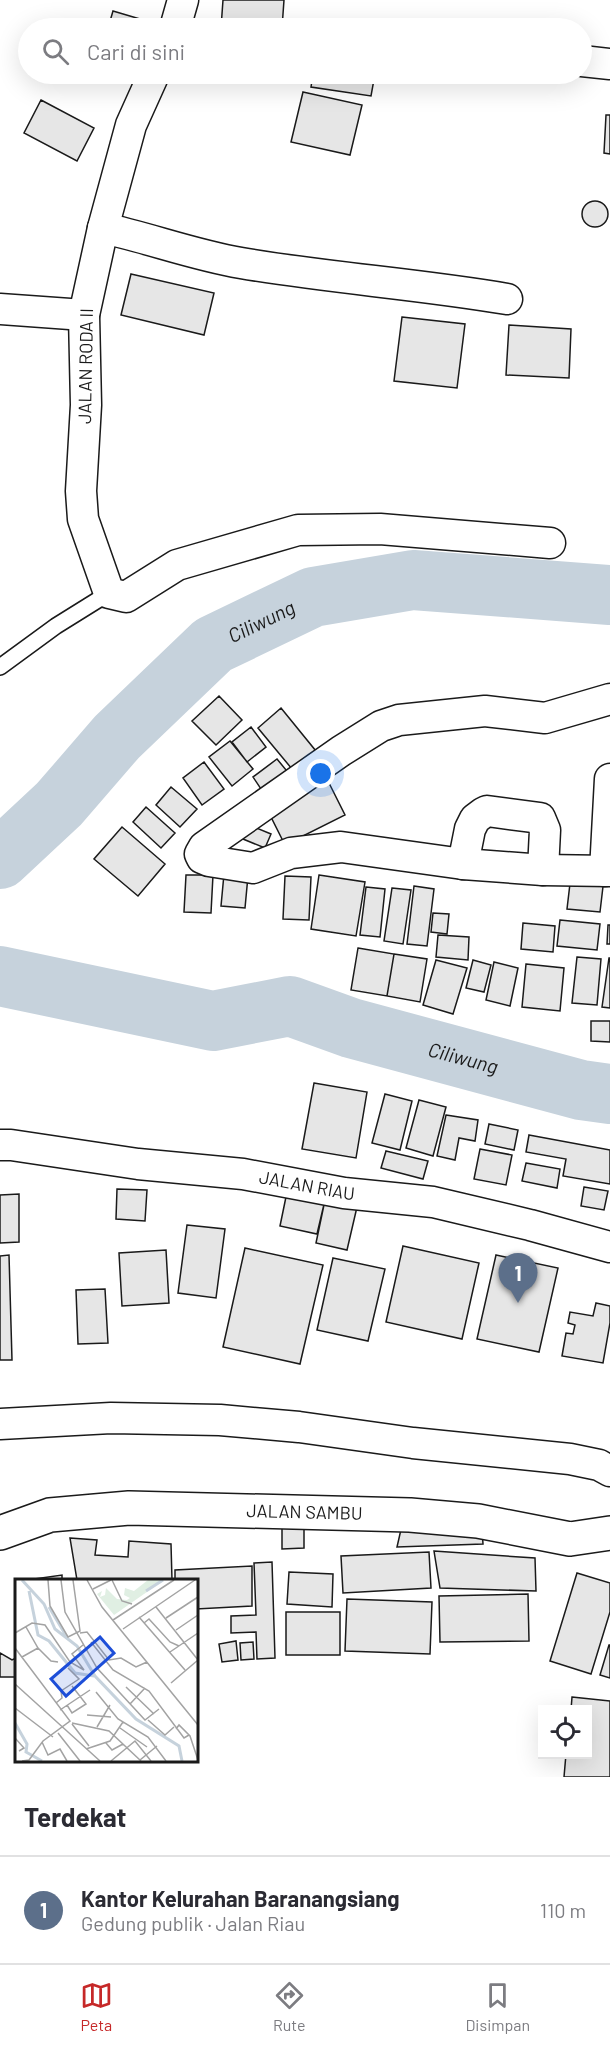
<!DOCTYPE html>
<html lang="id">
<meta charset="utf-8">
<style>
body{margin:0;font-family:Barlow,sans-serif;background:#f7f7f7;color:#2b2b33}
.controls{position:absolute;right:18px;bottom:18px;display:grid;overflow:hidden;border-radius:0px;box-shadow:0 6px 24px #0002}
.controls button{width:54px;height:54px;display:grid;place-items:center;padding:0;border:0;border-bottom:2px solid #e1e1e2;background:#fff;color:#2b2b33;font:30px sans-serif}
.you{position:absolute;left:321px;top:774px;width:21px;height:21px;margin:-15px;border:4px solid #fff;border-radius:50%;background:#1a73e8;box-shadow:0 0 0 9px #1a73e833}
.badge{display:grid;place-items:center;width:39px;height:39px;border-radius:50%;background:#c62828;color:#fff;font-size:20px;font-weight:700}
.pin{position:absolute;translate:-50% -50px;filter:drop-shadow(0 2px 3px #0008)}
.pin::after{content:'';position:absolute;top:32px;width:21px;height:18px;background:inherit;clip-path:polygon(0 0,100% 0,50% 100%)}
.list{margin:0;padding:0;list-style:none}
h2{display:flex;justify-content:space-between;align-items:center;height:78px;margin:0;padding:0 24px;font-size:26px}
h2 small{font-size:20px;font-weight:400;color:#7c7c81}
.list li{display:grid;grid-template-columns:39px 1fr auto;gap:18px;align-items:center;box-sizing:border-box;height:108px;padding:0 24px;border-top:2px solid #e1e1e2}
.list b{display:block;font-size:22px;white-space:nowrap}
.list p{margin:0;font-size:20px;white-space:nowrap;color:#7c7c81}
.list em{font-size:20px;font-style:normal;color:#7c7c81}
.icon{flex:none;width:33px;height:33px;fill:none;stroke:currentColor;stroke-width:2;stroke-linecap:round;stroke-linejoin:round}
.map{position:relative;flex:none;width:610px;height:1777px;overflow:hidden}
.search{position:absolute;background:#fff;box-shadow:0 6px 24px #0002;left:18px;right:18px;top:18px;height:66px;display:flex;align-items:center;gap:15px;box-sizing:border-box;padding:0 21px;border-radius:33px;color:#7c7c81;font-size:22px}
.sheet{height:186px;background:#fff}
nav{display:flex;justify-content:space-around;align-items:center;box-sizing:border-box;height:84px;border-top:2px solid #e1e1e2;background:#fff;font-size:16px;color:#7c7c81}
nav a{display:grid;justify-items:center;gap:3px}
nav .on{color:#c62828}
.map>svg:first-child{display:block}
.lines{fill:none;stroke-linecap:round;stroke-linejoin:round}
.river{stroke:#c6d2dc;stroke-width:60}
.building{fill:#e6e6e6;stroke:#1a1a1a;stroke-width:1.5}
.lane-casing{stroke:#1a1a1a;stroke-width:18}
.street-casing{stroke:#1a1a1a;stroke-width:33}
.secondary-casing{stroke:#1a1a1a;stroke-width:36}
.lane{stroke:#fff;stroke-width:15}
.street{stroke:#fff;stroke-width:30}
.secondary{stroke:#fff;stroke-width:33}
.labels{text-anchor:middle;stroke-width:4.5;stroke-linejoin:round;paint-order:stroke}
.street-label{font-size:18px;fill:#1a1a1a;stroke:#fff}
.water-label{font-size:20px;font-style:italic;fill:#1a1a1a;stroke:#fff}
.inset-river{fill:none;stroke:#c6d2dc;stroke-width:3}
.inset-road{fill:none;stroke:#a3a3a3;stroke-width:1.5}
.view{fill:#1d4ed8;fill-opacity:0.15;stroke:#1d4ed8;stroke-width:3}
.inset-edge{fill:none;stroke:#1a1a1a;stroke-width:3}
</style>
<div class="map">
<svg width="610" height="1777" viewBox="0 0 610 1777">
<rect width="100%" height="100%" fill="#fff"/>
<g class="lines">
<g class="river">
<path id="s1" d="M0,859L59,804L117,737L213,645L313,597L413,580L610,595"/>
<path id="s2" d="M0,976L213,1021L290,1006L351,1028L581,1090L610,1094"/>
</g>
</g>
<path class="building" d="M223,0H284L282,28H221Z
M113,11L157,24L156,28H108Z
M313,74H375L371,96L311,87Z
M303,92L362,105L350,155L291,142Z
M41,100L94,128L77,161L24,133Z
M606,115H610V154L604,153Z
M582 214a13 13 0 1 1 26 0a13 13 0 1 1-26 0Z
M131,274L214,293L204,335L121,315Z
M402,317L465,324L457,388L394,381Z
M509,325L571,329L569,378L506,375Z
M219,696L242,720L216,745L192,721Z
M281,708L320,756L297,775L258,728Z
M251,727L266,747L247,762L232,742Z
M230,741L253,769L232,786L209,757Z
M277,759L291,776L265,795L253,777Z
M204,762L224,789L202,805L183,778Z
M327,779L345,815L285,845L267,809Z
M171,787L197,809L180,827L156,805Z
M146,807L175,833L161,848L133,822Z
M249,825L271,834L265,848L243,839Z
M122,827L165,864L138,896L94,859Z
M224,874L248,876L245,908L221,906Z
M186,875H213L211,913L184,912Z
M319,875L365,882L356,936L311,929Z
M571,875L604,878L600,912L567,909Z
M285,876L311,877L309,920L283,919Z
M414,886L434,889L427,946L407,944Z
M366,887L385,889L380,937L360,935Z
M392,888L411,890L403,944L384,941Z
M433,913L449,914L447,934L431,932Z
M560,920L600,924L597,950L557,946Z
M523,923L555,926L553,952L521,949Z
M608,925H610V944H607Z
M438,935L469,937L468,960L436,957Z
M358,948L394,954L387,996L351,990Z
M394,954L427,959L420,1002L387,996Z
M577,957L601,959L597,1005L572,1003Z
M609,958H610V1008L602,1007Z
M436,960L467,968L453,1014L423,1005Z
M473,960L491,965L484,992L466,988Z
M494,962L518,968L510,1006L486,1000Z
M526,964L564,968L560,1011L522,1007Z
M591,1021H610V1042L591,1041Z
M314,1083L367,1092L356,1158L302,1149Z
M385,1094L412,1101L400,1150L372,1143Z
M419,1100L446,1107L433,1156L406,1148Z
M446,1115L478,1120L475,1141L459,1138L455,1160L437,1156Z
M489,1124L518,1130L514,1150L485,1144Z
M529,1135L610,1150V1184L563,1176L566,1159L526,1152Z
M480,1149L512,1155L506,1185L474,1179Z
M386,1151L428,1161L423,1179L381,1168Z
M526,1163L560,1169L557,1188L522,1181Z
M584,1187L608,1191L604,1210L581,1206Z
M117,1189L147,1190L145,1221L116,1219Z
M287,1192L325,1200L317,1234L280,1226Z
M19,1194V1242L0,1243V1195Z
M325,1200L357,1207L347,1250L316,1243Z
M187,1225L225,1229L216,1298L178,1293Z
M403,1246L479,1263L462,1339L386,1322Z
M245,1248L323,1265L300,1364L223,1347Z
M166,1250L169,1303L122,1306L119,1253Z
M9,1255L12,1360H0V1256Z
M496,1255L558,1268L539,1352L477,1339Z
M333,1258L385,1269L368,1341L317,1330Z
M105,1289L108,1343L78,1344L76,1290Z
M596,1303L610,1306V1323L603,1363L562,1356L566,1333L573,1334L575,1325L568,1323L570,1312L593,1316Z
M402,1525L482,1529L483,1544L397,1547Z
M304,1527V1548L282,1549V1528Z
M70,1538L97,1540L95,1555L128,1557L129,1541L171,1544L172,1580H77Z
M434,1551L535,1558L536,1591L440,1588Z
M429,1552L431,1588L343,1593L341,1556Z
M272,1562L275,1658L257,1659L256,1632L231,1633V1616L256,1615L254,1563Z
M252,1566V1606L196,1609V1580H175V1570Z
M289,1572L333,1574L332,1607L287,1604Z
M577,1573L610,1583V1612L591,1674L550,1661Z
M62,1575V1580H27Z
M528,1594L529,1641L440,1642L439,1596Z
M347,1599L432,1602L430,1654L345,1651Z
M286,1612H340V1655H286Z
M236,1641L238,1660L222,1662L219,1644Z
M253,1642L254,1659L241,1660L240,1643Z
M609,1645H610V1678L600,1675Z
M0,1653L12,1660L16,1658V1677H0Z
M572,1697L610,1701V1777H564L566,1754H588V1710H571Z"/>
<g class="lines">
<g class="lane-casing">
<path id="lane" d="M0,667L56,626L109,593"/>
</g>
<g class="street-casing">
<g id="street">
<path d="M175,28L183,0"/>
<path d="M582,61L610,64"/>
<path d="M154,74L131,125L103,228L84,315L86,405L81,491L83,519L109,593L126,597L177,565L298,530L380,529L550,543"/>
<path d="M103,228C149,238 194,255 241,263C329,278 419,284 507,299"/>
<path d="M0,309L84,315"/>
<path d="M610,699L545,718L485,711L399,720L381,726L341,751L204,847L200,854L202,858L209,861L253,868L291,853L341,847L463,864L543,870L610,871"/>
<path d="M463,864L470,829L475,819L483,813L487,811L540,818L545,830L543,870"/>
<path d="M605,871L610,779"/>
<path id="s3" d="M0,1145H11L138,1164L243,1174L344,1193L433,1202L530,1225L610,1247"/>
<path d="M0,1424L111,1418L220,1420L299,1427L413,1443L570,1459L599,1465L610,1471"/>
</g>
</g>
<g class="secondary-casing">
<g id="secondary">
<path id="s4" d="M0,1533L50,1515L129,1508L410,1515L478,1521L570,1539L610,1533"/>
</g>
</g>
<use href="#lane" class="lane"/>
<use href="#street" class="street"/>
<use href="#secondary" class="secondary"/>
</g>
<g class="labels">
<g class="street-label">
<text transform="translate(86 366) rotate(-89)" y="6">JALAN RODA II</text>
<text dy="6" stroke="none"><textPath href="#s3" startOffset="310">JALAN RIAU</textPath></text>
<text dy="6" stroke="none"><textPath href="#s4" startOffset="308">JALAN SAMBU</textPath></text>
</g>
<g class="water-label">
<text dy="7" stroke="none"><textPath href="#s1" startOffset="356">Ciliwung</textPath></text>
<text dy="7" stroke="none"><textPath href="#s2" startOffset="477">Ciliwung</textPath></text>
</g>
</g>
<g transform="translate(15 1579)">
<rect width="183" height="183" fill="#fff"/>
<path d="M133,1H149L99,36L82,15L87,12L85,18L90,16L91,9L102,20L112,21L115,19L109,16L110,9L119,12Z" fill="#e0efe3"/>
<path class="inset-river" d="M7,1L29,25L40,50L62,67L80,97L121,140L164,167L167,182M14,12L23,56L34,62L60,94L79,97M131,12L148,1M34,28L53,60M0,144L12,165L11,173L27,182"/>
<path class="inset-road" d="M33,1L35,27L53,58L65,52L58,1M46,1L50,33L82,89L130,141L144,130M72,1L87,28L183,146M97,1L107,22L117,25M78,10L96,1M141,28L183,81M124,38L170,91M151,39L183,18M98,41L159,1M129,44L134,40L155,63L164,67M11,48L23,69L36,82L43,83M108,50L180,1M161,51L183,36M0,54L17,44L30,46L55,83L69,91L57,75L68,66M65,54L72,53L94,81L106,79L121,88L132,83M76,63L98,91L134,112L169,159L174,156M0,69L55,142L28,162L14,181L7,182M155,73L183,54M7,78L23,69M156,104L183,81M0,105L85,182M111,108L139,135M81,113L103,140L133,158L151,182M41,124L47,119L46,112L64,100L53,89M115,125L130,109M52,126L57,134L71,125L57,107M0,129L38,158M45,131L75,111M72,136L96,138M133,141L150,156L159,148M57,144L94,152L126,182M57,145L74,167M82,148L95,126M105,149L132,168M161,150L164,146L175,157L183,181M43,154L65,182M0,159L9,169L4,172M27,163L33,176L45,170L52,182M91,164L97,171L108,165M71,170L95,162L108,143M125,181L142,167M96,182L120,162L136,182"/>
<path class="view" d="M85,58L99,74L51,117L36,100Z"/>
<rect width="183" height="183" class="inset-edge"/>
</g>
</svg>
<div class="controls">
<button><svg class="icon" aria-label="locate" viewBox="0 0 24 24"><circle cx="12" cy="12" r="6"/><path d="M12 2v4M12 18v4M2 12h4M18 12h4"/></svg></button>
</div>
<div class="you"></div>
<div class="pin badge" style="left:518px;top:1303px;background:#5c6f8a">1</div>
<div class="search"><svg class="icon" aria-label="search" viewBox="0 0 24 24"><circle cx="10" cy="10" r="6"/><path d="M15 15l6 6"/></svg>Cari di sini</div>
</div>
<section class="sheet">
<h2>Terdekat<small></small></h2>
<ul class="list">
<li><span class="badge" style="background:#5c6f8a">1</span><div><b>Kantor Kelurahan Baranangsiang</b><p>Gedung publik · Jalan Riau</p></div><em>110 m</em></li>
</ul>
</section>
<nav>
<a class="on"><svg class="icon" aria-label="map" viewBox="0 0 24 24"><path d="M3 6l6-2 6 2 6-2v14l-6 2-6-2-6 2zM9 4v14M15 6v14"/></svg>Peta</a>
<a><svg class="icon" aria-label="directions" viewBox="0 0 24 24"><path d="M12 3l9 9-9 9-9-9zM9 14v-3h6M13 9l2 2-2 2"/></svg>Rute</a>
<a><svg class="icon" aria-label="saved" viewBox="0 0 24 24"><path d="M7 4h10v16l-5-4-5 4z"/></svg>Disimpan</a>
</nav>
